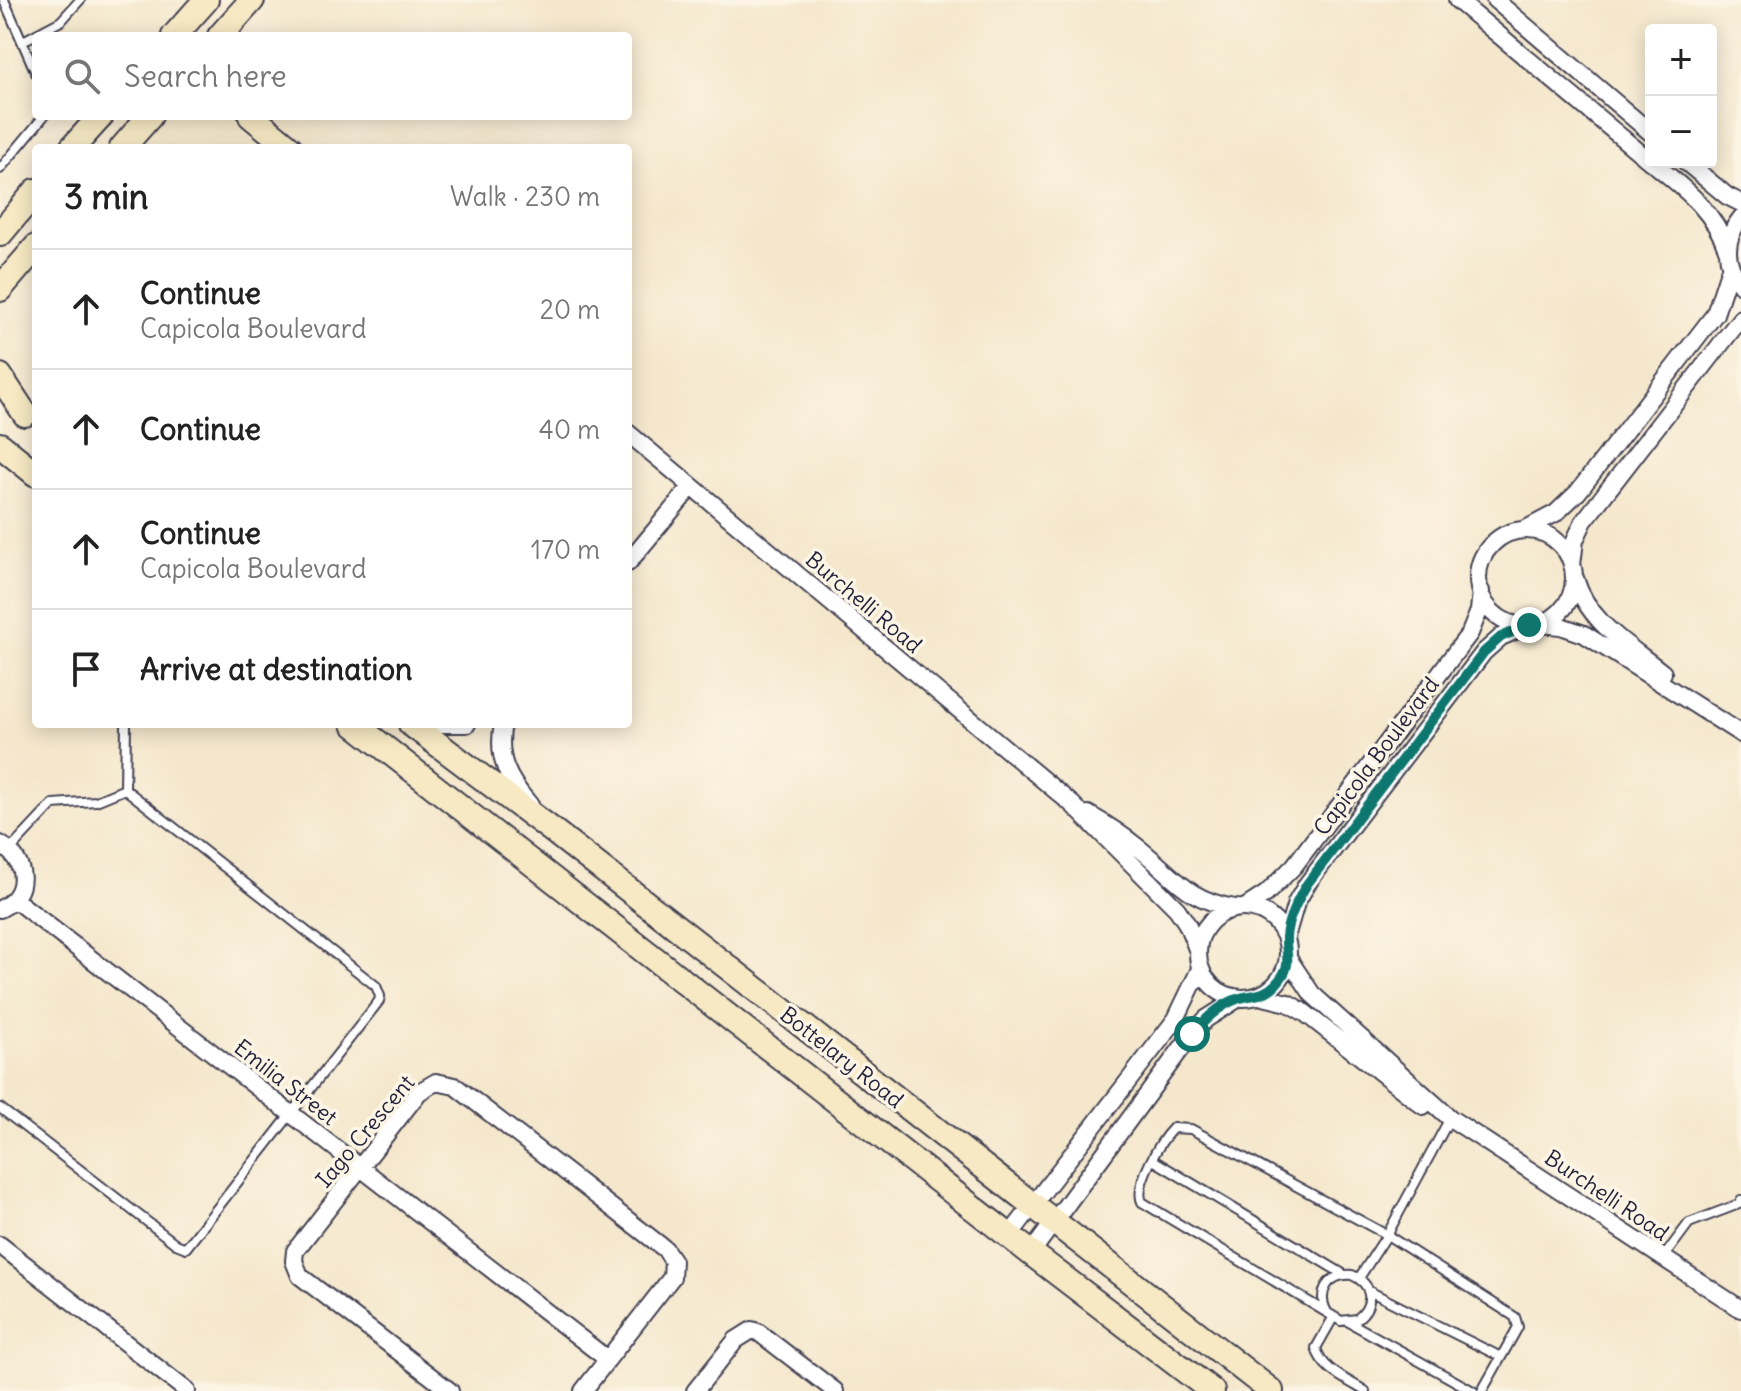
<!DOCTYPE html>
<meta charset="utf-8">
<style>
body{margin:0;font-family:Delius,sans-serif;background:#f2f2f2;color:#222}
.controls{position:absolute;right:24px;top:24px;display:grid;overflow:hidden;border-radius:8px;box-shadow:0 4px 20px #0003}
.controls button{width:72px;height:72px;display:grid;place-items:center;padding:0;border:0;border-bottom:2px solid #e0e0e0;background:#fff;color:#222;font:40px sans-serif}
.stop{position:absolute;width:24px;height:24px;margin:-18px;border:6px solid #0f766e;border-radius:50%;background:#fff}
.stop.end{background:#0f766e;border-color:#fff;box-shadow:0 2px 8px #0008}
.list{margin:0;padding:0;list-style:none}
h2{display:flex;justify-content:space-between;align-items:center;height:104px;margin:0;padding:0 32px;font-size:34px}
h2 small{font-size:26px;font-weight:400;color:#767676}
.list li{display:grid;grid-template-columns:52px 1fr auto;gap:24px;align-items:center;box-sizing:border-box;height:120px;padding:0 32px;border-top:2px solid #e0e0e0}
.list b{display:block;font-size:30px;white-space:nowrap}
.list p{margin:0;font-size:26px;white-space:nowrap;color:#767676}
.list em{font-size:26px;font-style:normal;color:#767676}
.icon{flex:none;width:44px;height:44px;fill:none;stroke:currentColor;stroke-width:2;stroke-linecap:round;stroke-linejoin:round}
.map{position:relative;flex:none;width:1741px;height:1391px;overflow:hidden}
.search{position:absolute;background:#fff;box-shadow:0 4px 20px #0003;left:32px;top:32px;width:600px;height:88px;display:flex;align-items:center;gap:20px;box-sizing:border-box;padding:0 28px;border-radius:8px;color:#767676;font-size:30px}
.panel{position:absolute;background:#fff;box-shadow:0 4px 20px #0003;left:32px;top:144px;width:600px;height:584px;border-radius:8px}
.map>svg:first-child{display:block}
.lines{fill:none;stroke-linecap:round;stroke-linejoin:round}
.lane-casing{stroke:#424051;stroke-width:12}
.street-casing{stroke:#424051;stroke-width:20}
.secondary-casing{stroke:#424051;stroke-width:28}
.lane{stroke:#fff;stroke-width:8}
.street{stroke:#fff;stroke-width:16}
.secondary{stroke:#f6e9c3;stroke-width:24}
.route{stroke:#0f766e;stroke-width:10}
.labels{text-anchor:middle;stroke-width:7;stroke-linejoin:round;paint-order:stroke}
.street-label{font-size:22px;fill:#22223b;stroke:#fcf5e5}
</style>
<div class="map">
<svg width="1741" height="1391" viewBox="0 0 1741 1391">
<rect width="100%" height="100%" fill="#fcf5e5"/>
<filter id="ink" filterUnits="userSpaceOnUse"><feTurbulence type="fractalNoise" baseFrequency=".0125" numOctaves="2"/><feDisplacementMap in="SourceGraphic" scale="16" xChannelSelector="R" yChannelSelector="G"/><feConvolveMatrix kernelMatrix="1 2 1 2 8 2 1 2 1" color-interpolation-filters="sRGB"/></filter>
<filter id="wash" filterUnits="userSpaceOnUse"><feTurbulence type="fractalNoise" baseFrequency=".006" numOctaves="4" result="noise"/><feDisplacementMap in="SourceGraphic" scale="32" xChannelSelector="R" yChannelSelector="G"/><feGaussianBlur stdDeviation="1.8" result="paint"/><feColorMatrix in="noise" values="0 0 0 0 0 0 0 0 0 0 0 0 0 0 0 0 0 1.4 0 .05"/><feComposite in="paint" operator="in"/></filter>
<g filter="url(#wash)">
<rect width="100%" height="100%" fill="#f4e7cc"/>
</g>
<g filter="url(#ink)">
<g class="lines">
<g class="lane-casing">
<path id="lane" d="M4,0L36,73
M23,41L61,21L80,0
M0,169L44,116
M125,789L126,724
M0,1108L176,1244L186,1248L379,1001L380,996L376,986L125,789L96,801L53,804L10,850
M1153,1160L1343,1274
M1663,1258L1689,1223L1739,1204L1741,1200
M1359,1278L1387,1235L1450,1118
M1369,1291L1501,1357
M1327,1312C1316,1292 1329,1273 1352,1275C1373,1284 1375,1305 1357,1319L1341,1321L1142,1202C1134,1185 1160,1141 1173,1128L1191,1129L1387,1235L1515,1317L1518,1327L1482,1391
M1333,1318L1316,1348C1322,1370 1346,1379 1365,1391
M1349,1322L1473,1391"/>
</g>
<g class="street-casing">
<path id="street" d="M1457,0L1651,162
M1495,0L1651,133
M1652,162C1683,188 1713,209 1727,249
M1686,162L1727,196L1741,203
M1741,218C1723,240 1724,263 1741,285
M628,433L1073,805L1177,909L1187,924L1197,949
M1524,530L1556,513L1578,492L1715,314L1730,268
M1478 578a48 48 0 1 1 96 0a48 48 0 1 1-96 0Z
M628,563L691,487
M1572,565L1575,540L1584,521L1741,318
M1575,578C1587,622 1630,646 1663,673
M1541,624L1561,626L1584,634L1741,734
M436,724H467
M503,724C496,758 508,780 530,805
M1088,814C1106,824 1124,836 1140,849C1175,877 1187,900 1235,908
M0,844C27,860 31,894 0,909
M14,899L607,1359
M1246,907L1266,894L1294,866L1470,633L1479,611L1481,591
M1198 953a45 45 0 1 1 90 0a45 45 0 1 1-90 0Z
M1286,937L1296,903L1307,884L1484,652L1501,637L1529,625
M1288,958L1312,994L1450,1118L1741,1309
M1259,996L1288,1003L1305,1013L1423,1106
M1009,1236L1176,1019L1200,969
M0,1245L187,1391
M1031,1253L1192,1034L1206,1019L1239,998
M450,1391L300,1276L294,1261L295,1251L419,1092L436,1082L455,1086L665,1249L673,1261L672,1277L583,1391
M695,1391L736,1340L752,1330L758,1332L835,1391"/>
</g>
<g class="secondary-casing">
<path id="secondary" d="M174,36L206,0
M220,36L252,0
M251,116L290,148
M72,148L101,116
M122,148L150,116
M0,234L36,191
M0,289L36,247
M0,376L25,414
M0,445L36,474
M354,724L1031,1253L1212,1391
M411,724L552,830L1271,1391"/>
</g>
<use href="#lane" class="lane"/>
<use href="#street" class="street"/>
<use href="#secondary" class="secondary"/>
</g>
</g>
<g class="lines" filter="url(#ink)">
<path class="route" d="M1192,1034C1205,1020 1218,1006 1237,999C1252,994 1264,997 1276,984C1294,965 1285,956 1286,937C1287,919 1298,899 1307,884L1484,652L1501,637L1529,625"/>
</g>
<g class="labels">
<g class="street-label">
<text transform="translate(864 602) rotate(40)" y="8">Burchelli Road</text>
<text transform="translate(1376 756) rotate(-53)" y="8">Capicola Boulevard</text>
<text transform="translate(842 1057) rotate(38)" y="8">Bottelary Road</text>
<text transform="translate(286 1082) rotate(38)" y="8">Emilia Street</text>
<text transform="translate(365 1131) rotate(-50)" y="8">Iago Crescent</text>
<text transform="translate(1607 1195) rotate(34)" y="8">Burchelli Road</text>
</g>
</g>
</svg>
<div class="controls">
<button>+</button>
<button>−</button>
</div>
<div class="stop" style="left:1192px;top:1034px"></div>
<div class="stop end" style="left:1529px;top:625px"></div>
<div class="search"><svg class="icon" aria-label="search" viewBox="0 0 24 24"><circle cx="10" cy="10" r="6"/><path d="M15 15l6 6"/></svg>Search here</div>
<section class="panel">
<h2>3 min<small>Walk · 230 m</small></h2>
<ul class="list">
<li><svg class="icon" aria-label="ahead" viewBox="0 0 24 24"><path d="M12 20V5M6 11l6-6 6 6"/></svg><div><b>Continue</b><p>Capicola Boulevard</p></div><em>20 m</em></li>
<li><svg class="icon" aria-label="ahead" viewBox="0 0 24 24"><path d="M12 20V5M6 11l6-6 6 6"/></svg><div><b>Continue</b></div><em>40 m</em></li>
<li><svg class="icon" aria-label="ahead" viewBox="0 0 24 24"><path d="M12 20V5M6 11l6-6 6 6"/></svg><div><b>Continue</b><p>Capicola Boulevard</p></div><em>170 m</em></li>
<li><svg class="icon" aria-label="arrive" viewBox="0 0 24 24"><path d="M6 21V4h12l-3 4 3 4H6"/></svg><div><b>Arrive at destination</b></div></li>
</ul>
</section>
</div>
